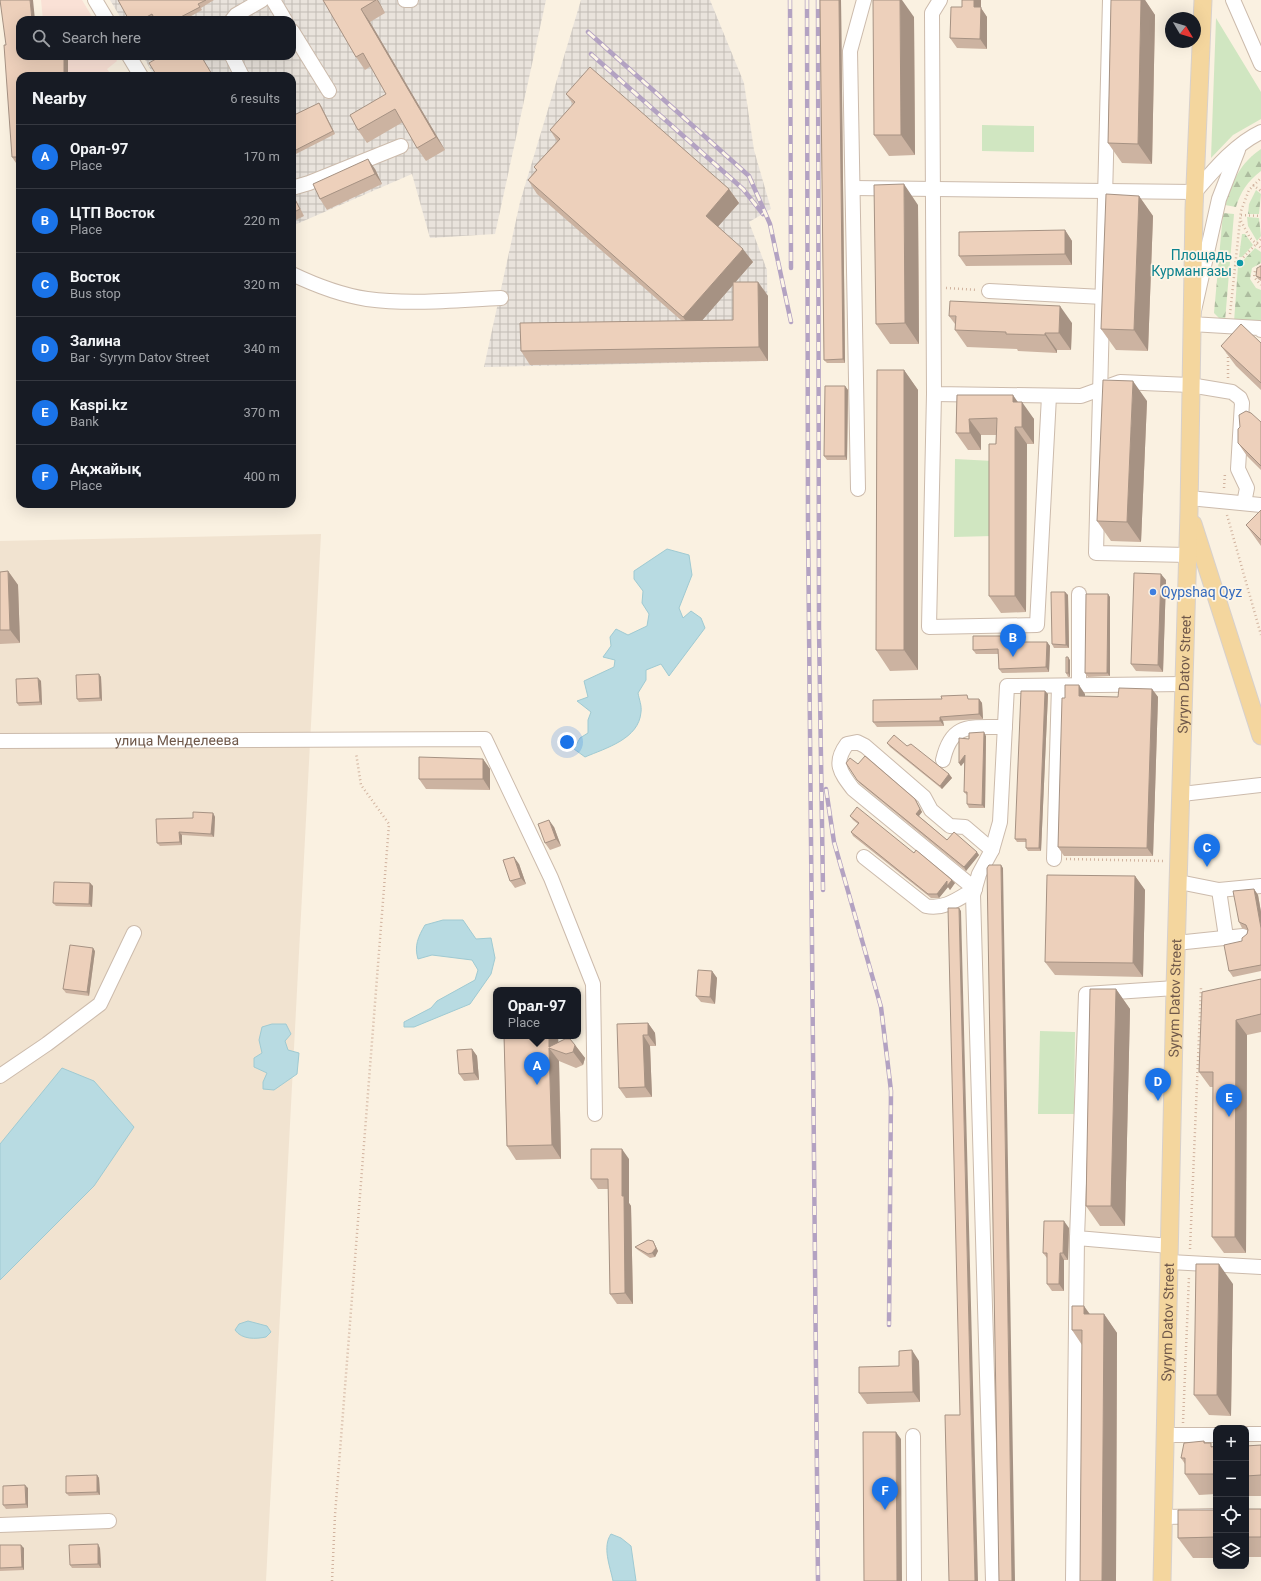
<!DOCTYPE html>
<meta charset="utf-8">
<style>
body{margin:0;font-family:Roboto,sans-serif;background:#20242c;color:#f1f3f6}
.controls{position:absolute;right:12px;bottom:12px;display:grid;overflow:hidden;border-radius:8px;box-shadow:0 4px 16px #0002}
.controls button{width:36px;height:36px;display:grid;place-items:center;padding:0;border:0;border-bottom:1px solid #363941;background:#171b24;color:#f1f3f6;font:20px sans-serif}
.compass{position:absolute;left:1165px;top:12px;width:36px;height:36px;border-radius:50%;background:#171b24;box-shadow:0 4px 16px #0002;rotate:128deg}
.you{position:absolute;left:567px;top:742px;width:14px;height:14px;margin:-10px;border:3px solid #fff;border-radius:50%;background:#1a73e8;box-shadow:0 0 0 6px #1a73e833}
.badge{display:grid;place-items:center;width:26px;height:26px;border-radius:50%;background:#1a73e8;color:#fff;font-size:13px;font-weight:700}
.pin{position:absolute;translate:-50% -33px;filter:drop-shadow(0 1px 2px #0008)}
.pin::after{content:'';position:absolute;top:21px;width:14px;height:12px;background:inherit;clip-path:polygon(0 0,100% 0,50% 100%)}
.popup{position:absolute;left:493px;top:987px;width:88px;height:52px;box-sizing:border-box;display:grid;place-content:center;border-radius:8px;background:#171b24;filter:drop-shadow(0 1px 3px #0005);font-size:13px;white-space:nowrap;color:#9ea1a6}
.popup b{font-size:15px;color:#f1f3f6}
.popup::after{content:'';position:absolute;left:50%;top:100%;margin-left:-8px;border:8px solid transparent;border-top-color:#171b24}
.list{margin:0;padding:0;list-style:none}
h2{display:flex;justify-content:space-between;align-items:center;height:52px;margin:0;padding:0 16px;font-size:17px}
h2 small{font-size:13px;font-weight:400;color:#9ea1a6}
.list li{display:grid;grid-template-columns:26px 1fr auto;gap:12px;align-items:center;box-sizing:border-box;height:64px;padding:0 16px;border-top:1px solid #363941}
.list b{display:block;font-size:15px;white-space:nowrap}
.list p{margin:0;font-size:13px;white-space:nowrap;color:#9ea1a6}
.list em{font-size:13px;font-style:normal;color:#9ea1a6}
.icon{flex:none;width:22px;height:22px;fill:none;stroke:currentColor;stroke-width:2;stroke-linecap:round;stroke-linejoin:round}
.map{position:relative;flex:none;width:1261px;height:1581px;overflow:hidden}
.search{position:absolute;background:#171b24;box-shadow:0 4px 16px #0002;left:16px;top:16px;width:280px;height:44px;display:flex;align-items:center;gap:10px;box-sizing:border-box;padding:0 14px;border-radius:12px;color:#9ea1a6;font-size:15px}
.panel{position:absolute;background:#171b24;box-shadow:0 4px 16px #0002;left:16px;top:72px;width:280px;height:436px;border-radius:12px}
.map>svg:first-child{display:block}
.residential{fill:#f1e3d0}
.commercial{fill:#fae1d6}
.industrial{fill:url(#industrial-grid)}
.green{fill:#d0e6c1}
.forest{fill:url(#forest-firs)}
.water{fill:#b8dbe2;stroke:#9fcad2}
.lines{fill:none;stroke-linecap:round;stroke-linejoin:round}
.minor-casing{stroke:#ccbbac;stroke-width:16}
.major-casing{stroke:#d7d0cc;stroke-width:19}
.path{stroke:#d1b39f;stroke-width:2.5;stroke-dasharray:1 3;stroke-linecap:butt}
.minor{stroke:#fff;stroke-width:14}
.major{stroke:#f4d69e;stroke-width:17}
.rail-casing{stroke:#b3a2c2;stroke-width:4.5}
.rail{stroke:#fdf5e7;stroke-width:3;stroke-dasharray:9;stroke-linecap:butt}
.wall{fill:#ccb3a1;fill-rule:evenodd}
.shaded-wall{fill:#a69283}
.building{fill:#edd0bb;stroke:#a69283}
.culture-dot{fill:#0f9aa8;stroke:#fdf5e7;stroke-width:1.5}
.shop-dot{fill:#3f7fe0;stroke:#fdf5e7;stroke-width:1.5}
.labels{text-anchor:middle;stroke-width:3.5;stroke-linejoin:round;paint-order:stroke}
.culture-label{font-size:14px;fill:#0d838f;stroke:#fdf5e7;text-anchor:end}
.shop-label{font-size:14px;fill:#366cbe;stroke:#fdf5e7;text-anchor:start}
.street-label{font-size:14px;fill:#6f584a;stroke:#fdf5e7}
</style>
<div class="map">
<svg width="1261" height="1581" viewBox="0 0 1261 1581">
<defs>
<pattern id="industrial-grid" width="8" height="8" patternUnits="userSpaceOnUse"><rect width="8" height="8" fill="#e9e3dc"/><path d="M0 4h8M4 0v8" fill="none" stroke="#c1bbb4"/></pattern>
<pattern id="forest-firs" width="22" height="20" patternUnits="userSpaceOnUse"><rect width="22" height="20" fill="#d0e6c1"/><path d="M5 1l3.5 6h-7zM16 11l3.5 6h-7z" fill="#adbd9f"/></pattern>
</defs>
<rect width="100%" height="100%" fill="#faf1e1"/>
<path class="residential" d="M321,534L266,1581H0V541Z"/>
<path class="commercial" d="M41,0H82L94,20H43Z
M47,56H114L117,61L107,69L112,76H49Z"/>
<path class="industrial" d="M110,0H546L495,234L430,238L412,174L292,226V76H154L143,56H292V20H122Z
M581,0H710L744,83L754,150L771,209L749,222L767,270L768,361L484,367L520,202Z"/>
<path class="green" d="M1216,18L1261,92V119L1233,135L1211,158Z
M982,125L1034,126V152L982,151Z
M955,459L993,461L992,536L954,537Z
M1040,1031L1075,1032L1074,1114H1038Z"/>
<path class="forest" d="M1261,149V171C1247,182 1241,191 1236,207L1225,205C1232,182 1240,163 1261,149Z
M1256,190L1261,194L1259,214H1248L1249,204Z
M1223,213L1234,214L1225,321L1220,319L1214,313Z
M1247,217L1259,218L1261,236L1257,241L1248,226Z
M1242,234H1245L1253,245L1242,257H1239Z
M1255,248L1261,252V263L1252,268L1250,279L1256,288L1261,290V323L1234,322L1238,266Z"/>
<path class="water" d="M667,549L689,555L692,575L679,608L683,618L691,611L701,618L705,628L669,676L661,664L646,670V680L638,693C639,699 642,706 641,712C639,739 606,748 585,757L574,749L580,738L588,733V720L591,712L577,701L588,697L584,681L614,667L615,660L603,657L611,646L610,637L616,629L628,635L647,626L649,614L642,603L643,591L634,579V571Z
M443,920H463L476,939L491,938L495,958L491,974L470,1004L414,1027H404V1022L431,1008L437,1001L475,980L478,970L472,960L432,955L418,959C414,946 418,937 425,925Z
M272,1024H286L291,1034L285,1041L288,1050L299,1053L297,1074L274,1090L263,1089V1082L267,1073L254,1067V1058L262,1053L259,1040L262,1027Z
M62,1068L94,1081L134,1127L94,1186L0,1280V1144Z
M248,1321L267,1326L271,1332L266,1337C256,1339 242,1340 235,1330L239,1324Z
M611,1534L621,1538L631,1546L636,1581H613C610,1566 602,1547 611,1534Z"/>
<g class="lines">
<g class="minor-casing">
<g id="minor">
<path d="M95,0L107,20"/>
<path d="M273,0L285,20"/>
<path d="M405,0H411"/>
<path d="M940,0L932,13L934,394L1081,396L1120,382L1190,385L1232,392L1240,398L1242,403L1238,469L1247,488L1244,503"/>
<path d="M1110,0L1096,553L1188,555"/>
<path d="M1233,0L1261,64"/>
<path d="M232,20L236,15L262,0"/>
<path d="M292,31L329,91"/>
<path d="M129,56L141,76"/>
<path d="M232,56L242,76"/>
<path d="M1238,150L1219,199L1191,324L1259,328L1261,330"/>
<path d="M292,188L309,183L401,146"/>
<path d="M853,188L1195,192C1213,171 1235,144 1261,132"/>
<path d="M292,274C315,285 341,295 367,299C411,305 457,300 501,298"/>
<path d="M989,291L1103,297"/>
<path d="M934,394L929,627L1037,625L1049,396"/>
<path d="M858,489L850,51L864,0"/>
<path d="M1189,498L1261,505"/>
<path d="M1079,594V685"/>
<path id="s1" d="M0,741L485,739L551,878L593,984L595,1114"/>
<path d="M943,760C952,721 971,728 1005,727"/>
<path d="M1182,794L1261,785"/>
<path d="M864,857L926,906C945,910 959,898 975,889L853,789C840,772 833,763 847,744L857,742L865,746L924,797L931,810L950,826L965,827L992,850"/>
<path d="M1054,859L1059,686"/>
<path d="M1179,882L1219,890L1261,886"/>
<path d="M1219,890L1226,937"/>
<path d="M1176,943L1243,936"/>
<path d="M0,1076L47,1044L100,1004L134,933"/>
<path d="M1170,1246L1077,1238L1086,994L1175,988"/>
<path d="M1170,1262L1261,1267"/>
<path d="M1246,1434H1261"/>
<path d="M1166,1435H1216"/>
<path d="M913,1436L914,1581"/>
<path d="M1164,1517L1216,1516"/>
<path d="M0,1525L109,1521"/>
<path d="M993,1581L973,895L979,874L992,850L1000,822L1007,686L1184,684"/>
<path d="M1073,1581L1077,1238"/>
</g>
</g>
<g class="major-casing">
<g id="major">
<path d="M1193,524L1261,736"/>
<path id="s2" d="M1162,1581L1175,988L1189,511L1194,209L1203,0"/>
</g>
</g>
<path class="path" d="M1253,185L1261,191
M1241,215L1261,216
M1241,221L1250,238L1261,248
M1235,266L1261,239
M1261,266L1255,271L1254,277L1261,285
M946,288L977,290
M1230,314L1241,211L1249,190L1261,178
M1228,378V353
M1224,488L1225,473
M1227,515L1261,635
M1066,859L1165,861
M1190,1249L1201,988
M1183,1423L1189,1276
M332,1581L335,1515L389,824L361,785L356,753"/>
<use href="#minor" class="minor"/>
<use href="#major" class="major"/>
<g class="rail-casing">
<path id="rail" d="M790,0L791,268
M807,0L808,521L818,1581
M818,0L819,628L823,890
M588,32L749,176L770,224L791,322
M591,54L743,189L763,214
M826,789L834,842L881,1007L891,1091L889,1325"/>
</g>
<use href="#rail" class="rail"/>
</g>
<path class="wall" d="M118,0H214L201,8L202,10L184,20H155L154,18L150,20H129Z
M323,0H378L385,13L370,22L445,150L426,161L417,148L403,122L367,143L358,130L386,94L371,66L365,70L356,57Z
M820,0H841L845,363H827L824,360Z
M962,0H981V8L987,17V49L957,48L950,38L962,7Z
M1111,0H1145L1155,15L1152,164L1122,163L1108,143Z
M914,17L915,155L889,156L874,135Z
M20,56H68V76H20V163H16L12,157Z
M566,94L729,189L739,203L718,226L753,262L735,282H758L768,296V361L530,365L521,351L682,321L537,194L528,180L536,170L534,167L557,141L550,130L573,104ZM733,285V320H702Z
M319,103L321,106L335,134L292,156V116Z
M375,169L382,184L327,210L320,199Z
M292,193L296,200L304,216L292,222Z
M1139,196L1153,216L1148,351L1116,350L1101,329Z
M918,205L919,344H890L876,324Z
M1065,230L1072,241V265L966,266L959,256Z
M1261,266V281L1258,279L1256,276Z
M949,316L1072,323L1071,350H1057V353L1018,351L1017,349L967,347L955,330V324Z
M1261,343V390L1236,366L1221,346Z
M904,370L918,390V670L890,671L876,650Z
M845,386L848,390L847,460H827L824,456Z
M957,395L1018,402L1034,419V444H1027L1026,612L1001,613L989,596L996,435H981V450H968L956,433Z
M1147,401L1141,542L1111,541L1097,521Z
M1261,422V470L1247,456L1238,443L1240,427Z
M71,504H81L72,505Z
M1261,510V546L1246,525Z
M8,571L18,585L20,643L0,644V572Z
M1166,580L1163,672L1136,671L1131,664Z
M1065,592L1068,595L1069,648H1054L1052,644Z
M1108,594L1110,597V676L1088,677L1085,673Z
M1021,636L1024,640V642H1047L1050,646L1049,672L1002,673L999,669L998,654H976L973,650Z
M1070,660V677H1068L1066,673Z
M99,674L101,677L102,701L79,702L77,699Z
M38,678L41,681L42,705L19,706L17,703Z
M1152,689L1158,697L1153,856H1064L1058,847L1065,698L1085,694V697H1118Z
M1045,691L1048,694L1041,851H1028L1026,848V842H1017L1015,839Z
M970,699H979L982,703L983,719L943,721L944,726L877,727L873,722Z
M986,736L985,808H969L967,804V795L964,792V762L961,766L959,763L969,739Z
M887,743L907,746L949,774L952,778L942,789L890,747Z
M483,759L490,769V790L426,789L419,779Z
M846,763L858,764L915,799L922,812L919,816L947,840L979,855L966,871L859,783Z
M213,813L215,817L214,837L182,835V845L160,846L157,843L193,818Z
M850,816L914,853L955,883L950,890L948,887L939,898H931L853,836L851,832L858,824L853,820Z
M554,827L561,846L550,850L545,843Z
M519,864L526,884L515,888L510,881Z
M1135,876L1145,890L1143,977L1055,975L1045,962Z
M90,883L93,886L92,907L56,906L53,903Z
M1254,889L1258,895L1261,912V971L1233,977L1229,971L1242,941L1247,934L1248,930L1242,928L1239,922Z
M95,951L89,996L66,993L63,989Z
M712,971L717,978L715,1004L701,1002L696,996Z
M1261,979V1032L1247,1035L1246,1253H1224L1212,1237L1213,1087H1210L1199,1072Z
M1116,989L1130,1009L1125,1226H1100L1086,1206Z
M648,1023L655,1033L656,1046H650L652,1097L626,1098L619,1088Z
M504,1036H558V1042L575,1045L585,1058L583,1065L576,1068L559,1061L561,1159L516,1160L507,1146Z
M472,1049L477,1056L479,1080L464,1081L459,1074Z
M629,1159V1203L631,1206L633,1304H617L610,1294L608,1189H598L591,1179Z
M1069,1228L1068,1260H1064V1291H1052L1047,1284V1258L1043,1253Z
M653,1241L658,1251L655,1257L650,1258L638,1250L635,1247Z
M1233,1284L1231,1416L1209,1415L1194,1395Z
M1090,1314H1104L1117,1333L1116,1581H1080L1082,1345L1072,1330Z
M919,1361L920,1402L867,1404L859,1393L899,1366Z
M1204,1441L1206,1443L1213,1447L1216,1446V1494L1199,1495L1185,1474V1464L1181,1458Z
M1261,1445V1496H1246V1446Z
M97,1475L99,1478L100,1495L69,1496L66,1493Z
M28,1488V1508L6,1509L3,1505Z
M1246,1509H1261V1557H1246Z
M1216,1510V1558H1193L1178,1538Z
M0,1545L24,1548V1570L0,1571Z
M100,1548L101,1568H72L70,1565Z"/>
<path class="shaded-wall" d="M30,0H33L35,20H32Z
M377,0H378L385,13Z
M839,0H841L845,363L843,359Z
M900,0H902L914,17L915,155L901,135Z
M974,0H981V8L987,17V49L980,39L974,7Z
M1141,0H1145L1155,15L1152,164L1138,144Z
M361,9L370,22L445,150L436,137Z
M64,56H68V76H64Z
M319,103L321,106L335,134L333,131Z
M368,159L375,169L382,184L375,174Z
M904,184L918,205L919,344L905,323Z
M729,189L739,203L716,229L706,216Z
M1139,196L1153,216L1148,351L1134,330Z
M1065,230L1072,241V265L1065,254Z
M743,249L753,262L693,331L683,317Z
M758,282L768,296V361L759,347Z
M1060,306L1072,323L1071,350L1059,333Z
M1045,333L1057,350V353L1045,335Z
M904,370L918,390V670L904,650Z
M1133,381L1147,401L1141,542L1127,522Z
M845,386L848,390L847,460L845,456Z
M1013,395L1022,408V402L1034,419V444L1022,427L1013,402Z
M969,419L981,435V450L970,433Z
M1015,427L1027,444L1026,612L1015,596Z
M8,571L18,585L20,643L10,630Z
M1161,574L1166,580L1163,672L1158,665Z
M1065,592L1068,595L1069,648L1066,645Z
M1108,594L1110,597V676L1107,673Z
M1021,636L1024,640V647L1021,642Z
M1047,642L1050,646L1049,672L1046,667Z
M1068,657L1070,660V677L1068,673Z
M99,674L101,677L102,701L100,698Z
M38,678L41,681L42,705L40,702Z
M1079,685L1085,694V705L1079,696Z
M1152,689L1158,697L1153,856L1147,848Z
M1045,691L1048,694L1041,851L1039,848Z
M979,699L982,703L983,719L979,714Z
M940,717L943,721L944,726L940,721Z
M984,732L986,736L985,808L982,805Z
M965,755L967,759L961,766L959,763Z
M483,759L490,769V790L483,779Z
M949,774L952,778L942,789L940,786Z
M915,799L922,812L918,817L916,814Z
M213,813L215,817L214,837L211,834Z
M549,820L554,827L561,846L556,839Z
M179,832L182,835V845L180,842Z
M977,852L979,855L966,871L964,867Z
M514,857L519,864L526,884L521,878Z
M1001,865L1003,868L1015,1581H1012Z
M1135,876L1145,890L1143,977L1133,963Z
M952,880L955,883L950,890L948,887L939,898L937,894L947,881Z
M90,883L93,886L92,907L89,904Z
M1254,889L1258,895L1261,912V928Z
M959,908L961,911L978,1581H975Z
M93,948L95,951L89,996L87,992Z
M712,971L717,978L715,1004L710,997Z
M1116,989L1130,1009L1125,1226L1111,1206Z
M1236,1020L1247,1035L1246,1253L1235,1237Z
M648,1023L655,1033L656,1046L648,1035Z
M643,1035L650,1046L652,1097L645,1087Z
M549,1036H558L559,1051L549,1047Z
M575,1045L585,1058L583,1065L573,1052Z
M549,1048L559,1061L561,1159L552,1145Z
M472,1049L477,1056L479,1080L474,1073Z
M622,1149L629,1159V1203L631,1206L633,1304L625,1293L622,1196Z
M1064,1221L1069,1228L1068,1260L1063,1253Z
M653,1241L658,1251L655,1257L652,1253Z
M1060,1253L1064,1260V1291L1059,1284Z
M1219,1264L1233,1284L1231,1416L1217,1395Z
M1084,1306L1097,1324L1084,1314Z
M1104,1314L1117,1333L1116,1581H1102Z
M912,1350L919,1361L920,1402L913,1392Z
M896,1432L901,1439L902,1581H897Z
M97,1475L99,1478L100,1495L97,1492Z
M25,1485L28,1488V1508L26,1504Z
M98,1544L100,1548L101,1568L98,1564Z
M21,1545L24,1548V1570L22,1567Z"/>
<path class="building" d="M0,0H30L32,20H20V56H64V76H20V157H12L4,45H6Z
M118,0H206L198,4L200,7L175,20H155L152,14L141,20H129Z
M323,0H376L361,9L436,137L417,148L395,109L358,130L350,115L386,94L363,53L356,57Z
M820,0H839L843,359L824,360Z
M873,0H900L901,135H874Z
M962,0H974V7H981L980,39L950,38L951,7H962Z
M1111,0H1141L1138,144L1108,143Z
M161,56H201L213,76H157L149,63Z
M590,67L729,189L706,216L743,249L683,317L528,180L537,170L534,167L560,139L550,130L575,102L566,94Z
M319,103L333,131L292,152V116Z
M368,159L375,174L320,199L313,184Z
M904,184L905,323L876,324L874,185Z
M292,194L300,209L292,213Z
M1106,194L1139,196L1134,330L1101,329Z
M1065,230V254L959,256V232Z
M1261,266V278L1256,276L1257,268Z
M733,282H758L759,347L521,351L520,323L733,320Z
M950,301L1060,306L1059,333H1045V335L1006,334V332L955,330L956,316H949Z
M1241,324L1261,343V383L1221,346Z
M877,370H904V650H876Z
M1103,380L1133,381L1127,522L1097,521Z
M825,386H845V456H824Z
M957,395H1013V402H1022V427H1015V596H989V444H996L997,418L969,419L970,433H956Z
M1246,411L1251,413L1261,422V466L1238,443V429L1240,427L1239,415Z
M1261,510V540L1246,525Z
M8,571L10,630H0V572Z
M1134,573L1161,574L1158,665L1131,664Z
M1051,592H1065L1066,645L1052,644Z
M1086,594H1108L1107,673H1085Z
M973,636H1021V642H1047L1046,667L999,669L998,649L973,650Z
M1066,657H1068V673H1066Z
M99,674L100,698L77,699L76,675Z
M38,678L40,702L17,703L16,679Z
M1065,685H1079V696L1118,697L1119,688L1152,689L1147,848L1058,847L1062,698H1065Z
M1021,691H1045L1039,848H1026V839H1015Z
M967,695L968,699H979V714L940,717V721L873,722V700L942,699L941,696Z
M984,732L982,805L967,804V792H964L965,755L959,763V738L969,739V733Z
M894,735L907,746L911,744L949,774L940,786L887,743Z
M865,756L915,799L920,809L916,814L947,840L954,832L977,852L964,867L857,780L846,763L850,758L858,764Z
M419,757L483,759V779H419Z
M857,807L914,853L916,850L952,880L947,886V881L937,894H928L851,832L859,823L850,816Z
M193,812L213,813L211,834L179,832L180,842L157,843L156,819L193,818Z
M549,820L556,839L545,843L538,824Z
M514,857L521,878L510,881L503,860Z
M989,865H1001L1012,1581H999L987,868Z
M1047,875L1135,876L1133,963L1045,962Z
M54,882L90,883L89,904L53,903Z
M1254,889L1261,928V965L1229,971L1224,945L1242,941V938L1247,934L1248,930L1246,925L1239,922L1233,891Z
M948,908H959L975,1581H949L945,1415H960Z
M70,945L93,948L87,992L63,989Z
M698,970L712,971L710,997L696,996Z
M1261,979V1014L1236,1020L1235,1237H1212L1213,1072H1199L1202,992Z
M1090,989H1116L1111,1206H1086Z
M648,1023V1035H643L645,1087L619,1088L617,1024Z
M504,1036H549V1047L565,1039H570L575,1045L573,1052L566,1054L549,1048L552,1145L507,1146Z
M472,1049L474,1073L459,1074L457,1050Z
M591,1149H622V1196H624L625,1293L610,1294L608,1179H591Z
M1044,1221H1064L1063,1253H1060L1059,1284H1047V1253H1043Z
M648,1240L653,1241L656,1248L652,1253L648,1254L635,1247Z
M1196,1264H1219L1217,1395H1194Z
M1072,1306H1084V1314H1104L1102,1581H1080L1082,1330H1072Z
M912,1350L913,1392L859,1393V1367L899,1366V1351Z
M863,1432H896L897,1581H864Z
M1204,1441V1443H1211V1447L1216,1446V1474H1185V1458H1181L1184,1443Z
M1261,1445V1475L1246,1476V1446Z
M97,1475V1492L66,1493V1476Z
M25,1485L26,1504L3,1505V1486Z
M1246,1509H1261V1537H1246Z
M1178,1510H1216V1537L1178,1538Z
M98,1544V1564L70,1565L69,1545Z
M0,1545H21L22,1567L0,1568Z"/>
<circle class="culture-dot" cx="1240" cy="263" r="4"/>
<circle class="shop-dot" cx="1153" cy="592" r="4"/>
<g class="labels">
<g class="culture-label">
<text x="1232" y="260">Площадь<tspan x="1232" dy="16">Курмангазы</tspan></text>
</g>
<g class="shop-label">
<text x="1161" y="597">Qypshaq Qyz</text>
</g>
<g class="street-label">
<text dy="5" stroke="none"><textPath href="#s2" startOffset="907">Syrym Datov Street</textPath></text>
<text dy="5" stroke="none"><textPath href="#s1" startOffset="177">улица Менделеева</textPath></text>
<text dy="5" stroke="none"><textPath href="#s2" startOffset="583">Syrym Datov Street</textPath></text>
<text dy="5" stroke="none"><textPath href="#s2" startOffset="259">Syrym Datov Street</textPath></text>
</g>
</g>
</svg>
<div class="controls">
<button>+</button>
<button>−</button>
<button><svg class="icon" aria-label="locate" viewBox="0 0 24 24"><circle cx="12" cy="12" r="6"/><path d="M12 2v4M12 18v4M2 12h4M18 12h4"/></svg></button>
<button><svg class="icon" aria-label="layers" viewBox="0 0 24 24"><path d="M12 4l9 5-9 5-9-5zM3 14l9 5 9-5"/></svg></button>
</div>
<svg class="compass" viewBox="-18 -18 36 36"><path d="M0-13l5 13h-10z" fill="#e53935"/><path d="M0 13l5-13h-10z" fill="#9ea1a6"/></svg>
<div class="you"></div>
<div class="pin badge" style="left:537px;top:1085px">A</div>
<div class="popup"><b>Орал-97</b>Place</div>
<div class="pin badge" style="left:1013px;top:657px">B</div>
<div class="pin badge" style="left:1207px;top:867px">C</div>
<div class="pin badge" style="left:1158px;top:1101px">D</div>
<div class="pin badge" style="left:1229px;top:1117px">E</div>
<div class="pin badge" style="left:885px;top:1510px">F</div>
<div class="search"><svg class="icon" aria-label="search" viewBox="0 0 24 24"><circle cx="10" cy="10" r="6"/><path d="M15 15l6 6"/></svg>Search here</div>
<section class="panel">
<h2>Nearby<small>6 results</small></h2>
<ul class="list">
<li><span class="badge">A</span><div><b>Орал-97</b><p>Place</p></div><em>170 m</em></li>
<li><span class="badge">B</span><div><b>ЦТП Восток</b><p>Place</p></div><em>220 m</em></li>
<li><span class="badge">C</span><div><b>Восток</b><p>Bus stop</p></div><em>320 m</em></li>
<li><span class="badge">D</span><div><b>Залина</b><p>Bar · Syrym Datov Street</p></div><em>340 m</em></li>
<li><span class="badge">E</span><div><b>Kaspi.kz</b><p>Bank</p></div><em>370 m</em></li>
<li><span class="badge">F</span><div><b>Ақжайық</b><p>Place</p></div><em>400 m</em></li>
</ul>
</section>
</div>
